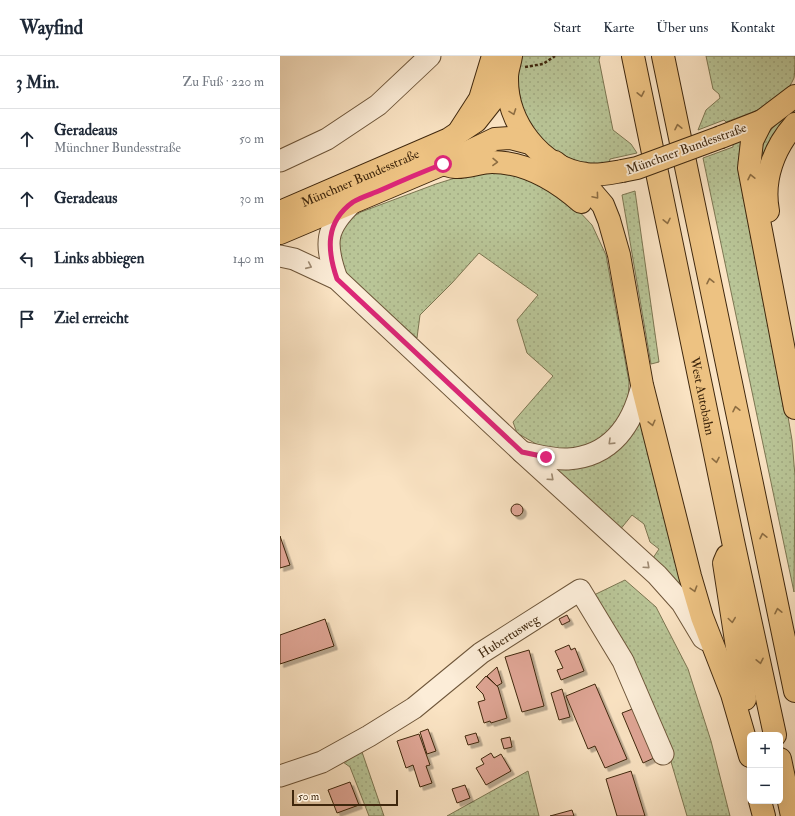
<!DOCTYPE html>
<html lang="de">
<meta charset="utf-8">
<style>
body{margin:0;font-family:"IM FELL Double Pica",serif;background:#f2f2f3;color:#1f2937}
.controls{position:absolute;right:12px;bottom:12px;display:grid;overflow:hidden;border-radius:6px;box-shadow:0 4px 16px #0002}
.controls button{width:36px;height:36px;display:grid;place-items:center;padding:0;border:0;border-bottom:1px solid #e0e1e3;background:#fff;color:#1f2937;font:20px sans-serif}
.scale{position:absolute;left:12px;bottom:10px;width:106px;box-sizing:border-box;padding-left:4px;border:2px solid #3f270d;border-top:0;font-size:11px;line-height:14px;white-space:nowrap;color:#3f270d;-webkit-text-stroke:3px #fcedd8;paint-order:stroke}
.stop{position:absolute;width:12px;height:12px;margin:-9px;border:3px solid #db2777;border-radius:50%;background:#fff}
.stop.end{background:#db2777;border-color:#fff;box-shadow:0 1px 4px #0008}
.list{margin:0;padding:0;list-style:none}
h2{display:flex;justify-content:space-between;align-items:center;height:52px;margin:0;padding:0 16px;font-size:17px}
h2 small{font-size:13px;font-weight:400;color:#747a83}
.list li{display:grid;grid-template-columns:26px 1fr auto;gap:12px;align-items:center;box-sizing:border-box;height:60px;padding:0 16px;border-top:1px solid #e0e1e3}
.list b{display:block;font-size:15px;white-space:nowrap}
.list p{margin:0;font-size:13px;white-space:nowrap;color:#747a83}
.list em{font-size:13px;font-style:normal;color:#747a83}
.icon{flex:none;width:22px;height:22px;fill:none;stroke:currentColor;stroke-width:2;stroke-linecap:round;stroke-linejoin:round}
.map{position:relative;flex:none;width:515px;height:760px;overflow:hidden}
header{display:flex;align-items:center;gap:24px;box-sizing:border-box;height:56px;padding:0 20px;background:#fff;border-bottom:1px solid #e0e1e3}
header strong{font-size:19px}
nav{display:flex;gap:22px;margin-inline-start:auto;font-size:14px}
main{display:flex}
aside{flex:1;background:#fff}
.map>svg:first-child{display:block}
.grass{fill:url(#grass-dots);stroke:#7c7652}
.building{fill:#e0a696;stroke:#3f270d;filter:url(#shadow)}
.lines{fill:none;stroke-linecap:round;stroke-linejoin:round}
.minor-casing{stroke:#6e563a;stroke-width:23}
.major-casing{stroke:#3f270d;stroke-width:24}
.highway-casing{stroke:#3f270d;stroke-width:24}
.path{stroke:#3f270d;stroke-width:2.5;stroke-dasharray:3 2;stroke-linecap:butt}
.minor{stroke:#fcedd8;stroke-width:21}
.major{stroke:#edc282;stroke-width:22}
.highway{stroke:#edc282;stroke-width:22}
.major-bridge-casing{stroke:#3f270d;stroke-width:24;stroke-linecap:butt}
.major-bridge{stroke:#edc282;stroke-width:22}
.oneway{stroke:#8d6d42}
.oneway2{stroke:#9e8a72}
.route{stroke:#db2777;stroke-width:5}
.labels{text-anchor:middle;stroke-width:3.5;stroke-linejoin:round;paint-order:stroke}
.street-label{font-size:13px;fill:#3f270d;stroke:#fcedd8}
</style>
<header>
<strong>Wayfind</strong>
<nav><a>Start</a><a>Karte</a><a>Über uns</a><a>Kontakt</a></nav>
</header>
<main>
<aside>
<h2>3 Min.<small>Zu Fuß · 220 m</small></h2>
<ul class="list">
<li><svg class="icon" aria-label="ahead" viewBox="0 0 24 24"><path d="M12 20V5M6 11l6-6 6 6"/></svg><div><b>Geradeaus</b><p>Münchner Bundesstraße</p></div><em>50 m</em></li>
<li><svg class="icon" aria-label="ahead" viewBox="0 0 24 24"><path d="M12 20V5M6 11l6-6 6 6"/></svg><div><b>Geradeaus</b></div><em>30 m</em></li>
<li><svg class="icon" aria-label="left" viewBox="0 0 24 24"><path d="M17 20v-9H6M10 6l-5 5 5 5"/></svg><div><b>Links abbiegen</b></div><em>140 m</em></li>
<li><svg class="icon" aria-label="arrive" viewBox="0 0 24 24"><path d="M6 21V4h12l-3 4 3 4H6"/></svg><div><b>Ziel erreicht</b></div></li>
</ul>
</aside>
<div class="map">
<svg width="515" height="760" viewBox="0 0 515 760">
<defs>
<pattern id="grass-dots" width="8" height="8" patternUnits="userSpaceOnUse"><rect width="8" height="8" fill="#b9c597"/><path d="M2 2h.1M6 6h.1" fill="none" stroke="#a0a981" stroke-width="1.8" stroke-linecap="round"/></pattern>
<filter id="shadow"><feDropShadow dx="3.5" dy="3.5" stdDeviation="0" flood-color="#0004"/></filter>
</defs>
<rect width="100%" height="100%" fill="#fae3c3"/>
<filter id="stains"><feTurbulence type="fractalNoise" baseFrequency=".005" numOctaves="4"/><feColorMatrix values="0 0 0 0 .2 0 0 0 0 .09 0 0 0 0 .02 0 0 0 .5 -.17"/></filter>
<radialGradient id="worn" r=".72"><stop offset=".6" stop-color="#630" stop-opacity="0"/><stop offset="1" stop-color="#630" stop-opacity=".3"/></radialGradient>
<path class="grass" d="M241,0H320L319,4L333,74L351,88L357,97L330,103L329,108L302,107L276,97L250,71L241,47L237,23Z
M426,0H515C515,6 515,16 514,22C503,48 470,57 446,66L444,64L418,74L426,54L440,42L439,38L433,33Z
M515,53V58L479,117C481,81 487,74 515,53Z
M461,85L512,384L515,420L514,536L423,102L453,91V87Z
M217,116L234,118L263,129L294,150L312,169L326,199L349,326L348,348L327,385L272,397L237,377L233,366L273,320L247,297L237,264L258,239L199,197L172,227L140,259L137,282L69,223L57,198L62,172L69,163L81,156L156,128L191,117Z
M355,135L379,306L371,308L342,139Z
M361,366L413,549L371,505L379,493L370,486L364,468L352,459L339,475L265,408L339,391Z
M345,524L376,551L408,613L431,685L450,760H407L387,692L314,539Z
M81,693L104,760H89L70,711L63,706Z
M248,715L259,760H167Z"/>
<path class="building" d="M231 454a6 6 0 1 1 12 0a6 6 0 1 1-12 0Z
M0,480L10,509L0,512Z
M287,559L290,565L282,569L279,563Z
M45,563L54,590L0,608V579Z
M289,589L291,594L295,592L304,615L281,624L277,614L283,612L275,595Z
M249,594L264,650L242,656L225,601Z
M217,611L222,627L217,630L207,620Z
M206,620L218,631L227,662L211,667L210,665L204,667L198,646L205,644L203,638L196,631Z
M315,628L347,703L325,712L315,690L308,693L286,640Z
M282,633L290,661L279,664L271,637Z
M355,652L376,701L363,707L342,657Z
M148,673L156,695L147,698L140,676Z
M196,677L199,686L188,689L185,680Z
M139,678L150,709L146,710L152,727L140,731L133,709L126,712L117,685Z
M230,681L232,691L224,693L221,683Z
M211,697L214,702L221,698L231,715L206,729L196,712L204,708L201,703Z
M351,715L365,760H337L326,723Z
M70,726L79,749L57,757L48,734Z
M185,729L190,742L177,747L172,733Z
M292,754L294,760H270Z"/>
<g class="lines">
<g class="minor-casing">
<g id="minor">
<path d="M0,105L47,83L98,49L150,0"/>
<path d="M0,200L14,203L57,223L242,396L377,519L402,547L423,582L426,584"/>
<path d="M57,223C44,187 45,172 73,146"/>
<path d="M242,396C257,399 273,404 288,403C332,400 353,368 362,329"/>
<path id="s1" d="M0,720L42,706L89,680L134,652L201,597L300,534L343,605L383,698"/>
</g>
</g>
<g class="major-casing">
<g id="major">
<path d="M231,0C230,7 227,14 227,21C226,66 260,112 306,118C318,120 330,117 342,115"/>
<path d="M441,81L482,65L515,40"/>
<path id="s2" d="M0,156L169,83L196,65L215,41L227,21"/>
<path d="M0,177L163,108L215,83L230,82L250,87"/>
</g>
</g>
<g class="highway-casing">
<g id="highway">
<path id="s3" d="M353,0L453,485L495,679"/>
<path d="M383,0L515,635"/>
<path d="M482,65L472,85L469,112L515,352"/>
<path d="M180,74L200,43L213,0"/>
<path d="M275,106L311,135L323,149L329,164L339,199L362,329L410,520L422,561L452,638L470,700"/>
<path d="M163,108C167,109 171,111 175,111C187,112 200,106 212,106C246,106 276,124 301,146"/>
<path d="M488,155C482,123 494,92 515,68"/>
<path d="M447,500L444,507L465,643"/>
<path d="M500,703L512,760"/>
<path d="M480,745L484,760"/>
</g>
</g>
<path class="path" d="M245,11L263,8L275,0"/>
<use href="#minor" class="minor"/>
<use href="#major" class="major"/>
<use href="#highway" class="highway"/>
<g class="major-bridge-casing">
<path id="major-bridge" d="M342,115L357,112L441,81"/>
</g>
<use href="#major-bridge" class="major-bridge"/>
</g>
<defs><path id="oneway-chevron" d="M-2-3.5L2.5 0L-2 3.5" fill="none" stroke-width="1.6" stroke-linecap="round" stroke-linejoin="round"/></defs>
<g class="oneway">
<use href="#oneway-chevron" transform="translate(361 38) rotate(78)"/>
<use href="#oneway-chevron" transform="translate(233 56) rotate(70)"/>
<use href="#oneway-chevron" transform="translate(398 71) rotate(-102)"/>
<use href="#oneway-chevron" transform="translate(215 106) rotate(1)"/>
<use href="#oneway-chevron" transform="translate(471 121) rotate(-102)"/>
<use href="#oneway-chevron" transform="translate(316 140) rotate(50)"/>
<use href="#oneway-chevron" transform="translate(387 165) rotate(78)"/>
<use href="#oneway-chevron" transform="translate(430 225) rotate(-102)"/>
<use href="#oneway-chevron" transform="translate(456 353) rotate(-102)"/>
<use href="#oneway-chevron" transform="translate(372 367) rotate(76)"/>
<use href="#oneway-chevron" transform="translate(436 404) rotate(79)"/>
<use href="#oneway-chevron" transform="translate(483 480) rotate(-102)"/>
<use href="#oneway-chevron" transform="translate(414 533) rotate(73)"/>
<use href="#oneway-chevron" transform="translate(498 555) rotate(-102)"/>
<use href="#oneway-chevron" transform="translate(452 564) rotate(82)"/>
<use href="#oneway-chevron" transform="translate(480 605) rotate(78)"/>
</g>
<g class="oneway2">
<use href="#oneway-chevron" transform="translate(29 210) rotate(24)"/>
<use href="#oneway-chevron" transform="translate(331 386) rotate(136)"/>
<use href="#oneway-chevron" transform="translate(271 422) rotate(42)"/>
<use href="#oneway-chevron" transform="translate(367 510) rotate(42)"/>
</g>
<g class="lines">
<path class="route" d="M163,108C142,116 121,125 101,134C92,138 81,141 73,146C45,166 47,194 57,223L242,396L266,401"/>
</g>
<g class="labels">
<g class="street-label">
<text transform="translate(406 92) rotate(-20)" y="5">Münchner Bundesstraße</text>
<text dy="5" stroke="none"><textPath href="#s2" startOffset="87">Münchner Bundesstraße</textPath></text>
<text dy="5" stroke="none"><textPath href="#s3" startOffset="347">West Autobahn</textPath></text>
<text dy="5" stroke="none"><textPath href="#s1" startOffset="270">Hubertusweg</textPath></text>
</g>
</g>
<rect width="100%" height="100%" filter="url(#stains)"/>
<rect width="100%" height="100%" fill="url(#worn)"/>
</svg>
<div class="controls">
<button>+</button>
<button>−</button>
</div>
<div class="scale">50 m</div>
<div class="stop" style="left:163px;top:108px"></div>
<div class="stop end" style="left:266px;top:401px"></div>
</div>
</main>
